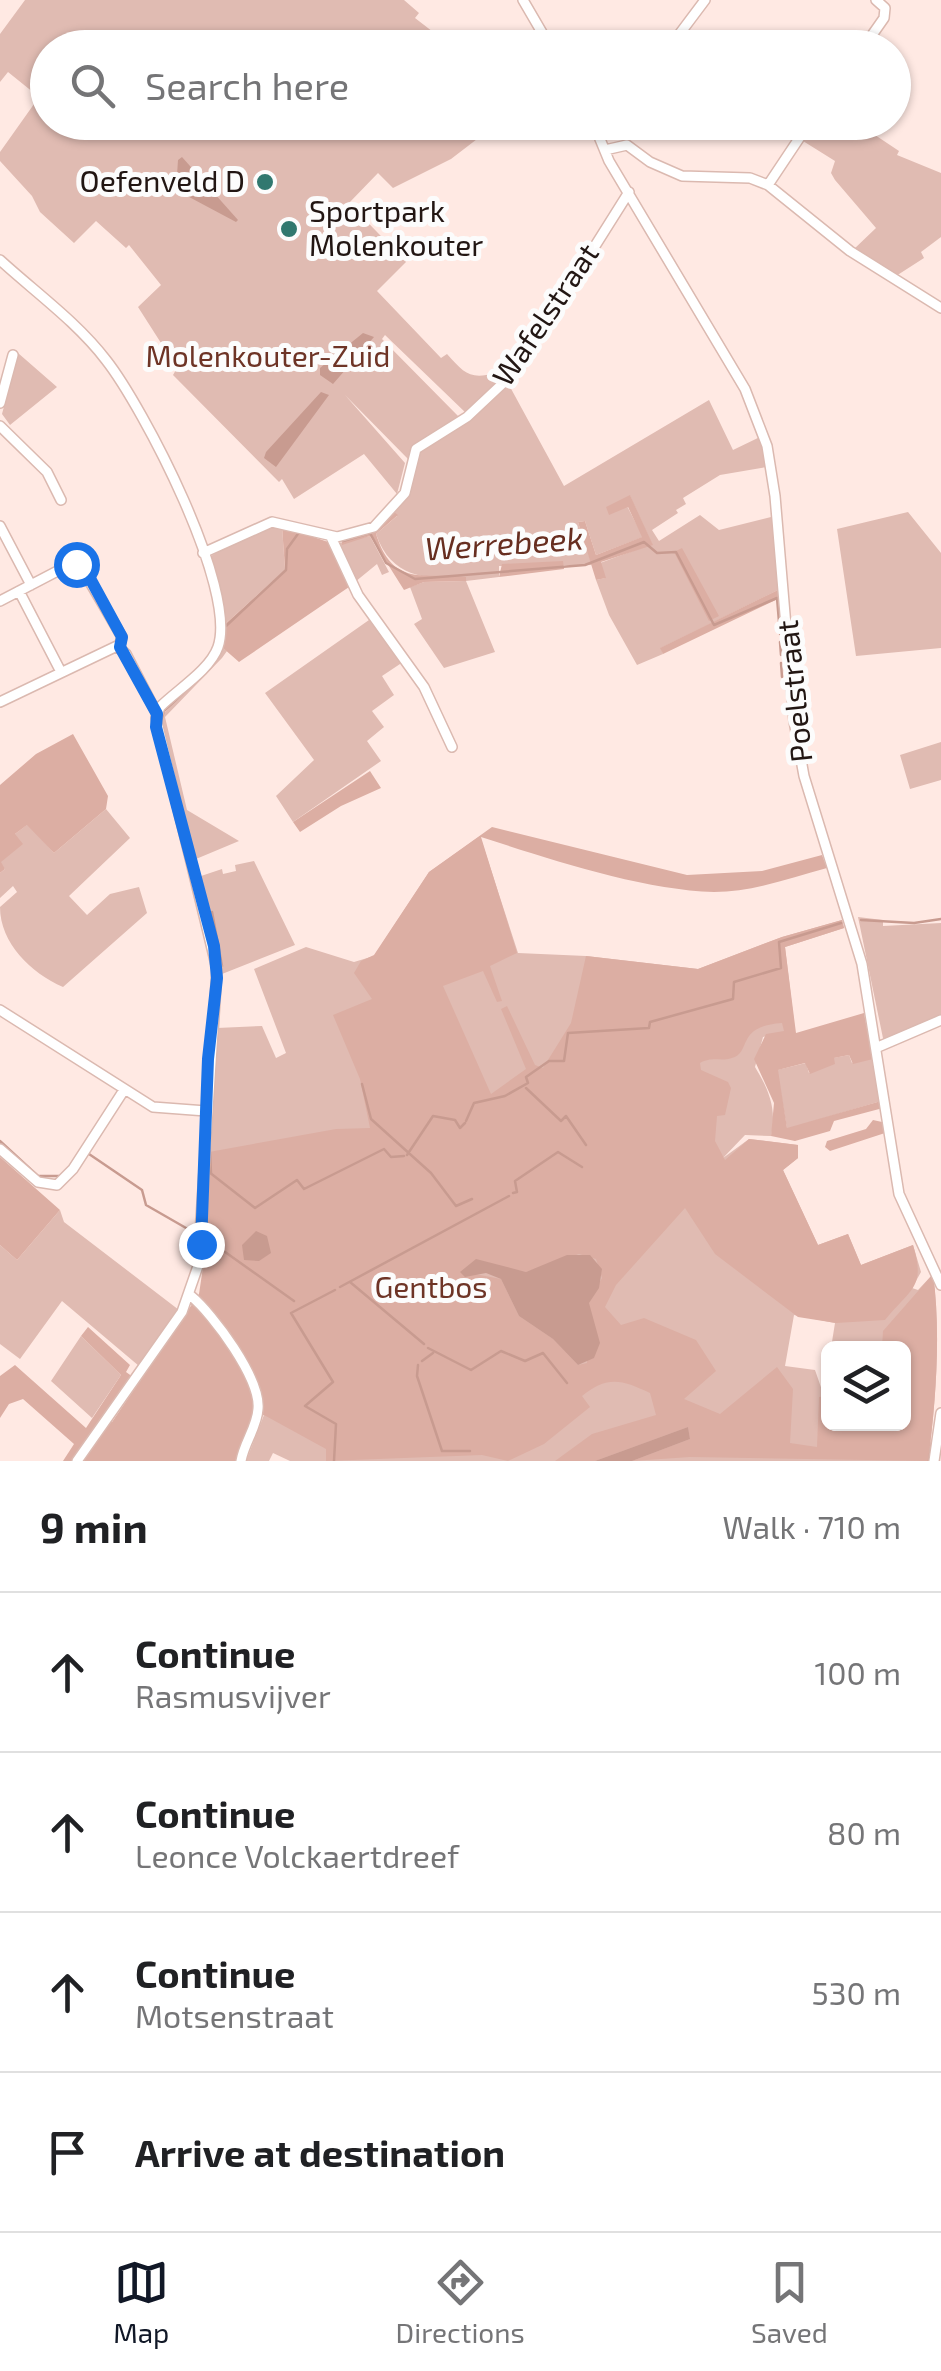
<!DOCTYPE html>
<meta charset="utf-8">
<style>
body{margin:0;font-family:"Exo 2",sans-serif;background:#f6f6f6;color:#202124}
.controls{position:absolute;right:30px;bottom:30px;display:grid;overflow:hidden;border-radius:15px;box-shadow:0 2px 8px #0004}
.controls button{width:90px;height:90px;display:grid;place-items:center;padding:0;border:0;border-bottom:2px solid #e0e0e0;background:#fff;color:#202124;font:50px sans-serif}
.stop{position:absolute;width:30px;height:30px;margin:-22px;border:8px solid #1a73e8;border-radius:50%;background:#fff}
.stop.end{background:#1a73e8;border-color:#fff;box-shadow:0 2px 10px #0008}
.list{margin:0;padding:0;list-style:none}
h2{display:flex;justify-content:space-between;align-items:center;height:130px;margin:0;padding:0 40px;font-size:42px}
h2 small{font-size:32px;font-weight:400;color:#757577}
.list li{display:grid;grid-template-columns:65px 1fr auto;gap:30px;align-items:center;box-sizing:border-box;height:160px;padding:0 40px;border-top:2px solid #e0e0e0}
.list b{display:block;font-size:38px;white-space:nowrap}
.list p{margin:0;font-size:32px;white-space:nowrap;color:#757577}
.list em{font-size:32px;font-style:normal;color:#757577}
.icon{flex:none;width:55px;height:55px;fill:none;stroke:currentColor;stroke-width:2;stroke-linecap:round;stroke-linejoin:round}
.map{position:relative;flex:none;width:941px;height:1461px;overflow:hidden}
.search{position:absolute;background:#fff;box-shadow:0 2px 8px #0004;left:30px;right:30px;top:30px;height:110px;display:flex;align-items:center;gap:25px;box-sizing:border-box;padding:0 35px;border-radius:55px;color:#757577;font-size:38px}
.sheet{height:770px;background:#fff}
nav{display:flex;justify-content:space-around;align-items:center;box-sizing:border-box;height:140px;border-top:2px solid #e0e0e0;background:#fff;font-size:28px;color:#757577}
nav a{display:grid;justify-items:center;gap:5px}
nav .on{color:#111827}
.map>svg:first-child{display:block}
.green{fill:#e0bbb2;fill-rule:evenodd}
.forest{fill:#dcaea3;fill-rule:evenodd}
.water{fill:#c89b90}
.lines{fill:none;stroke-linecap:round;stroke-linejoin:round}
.stream{stroke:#c89b90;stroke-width:2.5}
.minor-casing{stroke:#dbb9b0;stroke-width:12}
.minor{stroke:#fff;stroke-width:9}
.route{stroke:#1a73e8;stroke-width:12}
.poi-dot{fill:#31786f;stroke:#fcfcfc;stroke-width:4}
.labels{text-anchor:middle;stroke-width:10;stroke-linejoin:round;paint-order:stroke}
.poi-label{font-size:30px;fill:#221613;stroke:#fcfcfc;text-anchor:end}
.street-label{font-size:30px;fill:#221613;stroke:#fcfcfc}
.park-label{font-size:30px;fill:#6e3426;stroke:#fcfcfc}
.water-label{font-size:32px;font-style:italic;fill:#672e20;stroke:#fcfcfc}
</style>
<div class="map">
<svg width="941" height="1461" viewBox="0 0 941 1461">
<rect width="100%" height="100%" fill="#ffe9e3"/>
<path class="green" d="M25,0H404L419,13L415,18L450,45L48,48V122L498,123L451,159L393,188L378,173L349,203L406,262L377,291L441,358L447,354C464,373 470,380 495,373L503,383L467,414L385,335L382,339L459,417L421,441L409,460L345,395L405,463L397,494L364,454L294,499L282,479L279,482L173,375L177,368L138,307L161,285L129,245L126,248L96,221L74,243L40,212L32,196L0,161V152L39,97L8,72L0,82V34Z
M816,123H857L899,151L897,155L941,173V237L921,252L924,258L896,276L853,250L876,228L835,180L831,173L835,161L803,141Z
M18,353L57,387L10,425L2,414Z
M509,385L564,486L709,400L733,450L762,436L767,467L720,475L683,498L686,504L676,510L678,513L652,530L659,541L700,515L719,530L775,516L782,588L661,648L663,654L637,665L609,615L596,580L605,578L600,563L652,544L630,496L627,506L643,537L596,555L585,521L578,522L592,565L499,566V577L466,581L495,652L444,668L414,624L422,619L410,587L424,582L465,581C425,578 391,578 376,534L397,516L394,512L412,483L419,451L466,421Z
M908,512L941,553V648L856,656L837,529Z
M282,526L285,570L224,625L211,556L254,532Z
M370,536L389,572L382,575L377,564L355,582L339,543Z
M369,620L403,662L382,676L394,695L372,711L384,727L367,741L381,761L293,822L276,796L314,760L265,693Z
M223,648L227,651L222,658L165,717L187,810L239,841L196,859L159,719Z
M941,742V780L910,789L900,755Z
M106,809L130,838L69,896L87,915L110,894L139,887L147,913L63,987C31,973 0,943 0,907L17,892L13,886L0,898V873L5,869L0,863L15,834L28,824L54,853Z
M480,836L518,953L586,956L698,969L782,937L842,920L844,928L785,947L794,1022L784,1032L763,1037L755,1067C769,1090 777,1109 771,1136L745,1135L723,1158L749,1139L798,1145V1158L783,1170L818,1245L848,1234L861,1265L913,1245L921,1272L912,1288L918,1290L933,1274C941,1331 936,1402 928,1461H290L273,1453L269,1461H246L264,1415L200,1294L206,1247L217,1028L262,1026L276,1058L286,1053L254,969L306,947L354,962L374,956L429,872ZM794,1315L835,1323L831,1348H904V1424H828V1396H824L815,1370L785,1366Z
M254,861L295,945L222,974L201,876L222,869L223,874L236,871L235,865Z
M858,917L883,920V926L941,923V1018L884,1043Z
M871,1046L881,1101L787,1129L777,1070L806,1063L809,1073L833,1058L849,1055L852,1063Z
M60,1210L64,1222L179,1310L139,1366L62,1301L20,1359L0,1344V1245L17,1260Z
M81,1336L121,1375L92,1418L51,1381Z"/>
<path class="forest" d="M630,495L653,545L601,562L606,578L596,580L578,522L585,521L596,555L642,537L628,507L609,515L606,507Z
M394,512L398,515L376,534C393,588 423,572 466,577V581L424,582L404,590L370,536L342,545V541L376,528Z
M282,526L328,542L349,587L239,662L223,648L224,625L285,570Z
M682,548L719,616L709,621L674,552Z
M563,561L564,569L499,577L502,564Z
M782,588V597L663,654L660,648Z
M73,734L108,796L106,809L54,853L27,825L15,834L23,844L1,862L5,869L0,873V785L36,754Z
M370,771L381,788L341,806L300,832L293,822Z
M492,827L687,875L762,871L822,855L827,868C790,878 752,892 714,892C642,890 549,859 481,837L517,953L490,966L502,1001L497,1002L483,971L443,986L491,1094L526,1069L501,1009L507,1006L535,1065L543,1068L571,1023L586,956L698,969L782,937L842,920L844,928L785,947L796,1033L864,1013L873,1059L853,1064L849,1055L834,1058L835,1064L810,1074L805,1063L778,1070L787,1128L881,1101L883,1108L834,1121L830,1131L795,1141L771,1136L774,1103L754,1059L766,1034L784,1031L782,1023C735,1026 752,1053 732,1058C720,1062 713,1056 700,1063L701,1070L728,1082L731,1088L725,1115L717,1116L715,1141L725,1160L749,1139L798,1145V1158L783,1170L818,1245L848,1234L861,1265L913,1245C926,1288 911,1288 885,1320L836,1323L798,1317L715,1254L685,1208L616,1285L605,1307L621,1325L644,1318L696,1340L716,1371L684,1399L720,1414L777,1367L793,1389L790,1443L817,1447L819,1397L828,1396V1424H904V1348H882L883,1331L933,1274C941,1331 936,1402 928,1461L690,1457L632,1461L690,1439L688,1427L595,1461H555L592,1434L656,1415L650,1393C622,1380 608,1375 582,1396L590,1407L544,1444L508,1461L482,1455L326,1461V1449L264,1415L256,1418L240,1461H63L74,1444L23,1399L9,1404L0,1418V1376L15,1365L86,1428L121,1375L81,1336L88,1327L130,1365L126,1372L133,1377L105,1419L112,1422L199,1294L206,1247L209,1152L336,1129L370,1128L360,1079L333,1015L372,999L354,973L361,961L374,955L429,872ZM579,1254L596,1259L602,1278L589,1302L587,1363L578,1365L553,1339L519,1316L501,1279L475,1274L497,1266L526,1272Z
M873,1120L882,1122L885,1133L830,1151L825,1147L827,1141L866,1129Z
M0,1157L60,1210L17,1260L0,1245Z"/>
<path class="water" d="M182,157L238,220L236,222L176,190L178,160Z
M363,333L374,337L333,384L320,375V368Z
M321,392L329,395L276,467L264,458L266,452Z
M256,1231L267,1236L271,1253L259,1261L244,1260L242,1245Z
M567,1255H590L602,1269L599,1288L589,1303L600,1343L594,1358L578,1365L553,1339L519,1316L501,1279L486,1273L465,1277L460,1272L476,1259L526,1272Z
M688,1427L690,1439L632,1461H595Z"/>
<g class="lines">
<path class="stream" d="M343,541L370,533L386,563L415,579L585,565L644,542L657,553L676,552L714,625L777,598L780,634
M226,626L286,570L287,549L300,531
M780,642L781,655
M781,663L782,677
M161,721L164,711L183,693
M212,912L222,966
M861,920L914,923L941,919
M362,1084L371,1119L431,1173L456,1206L472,1199
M526,1088L561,1121L566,1116L586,1145
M466,1121L474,1103L505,1096L528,1083L526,1077L549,1061H564L568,1033L649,1028L650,1022L733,999L734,982L781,968L779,942L841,923
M0,1141L38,1176H59
M210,1152L211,1173
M89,1154L142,1190L146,1205L193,1232
M407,1155L433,1116L455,1120L460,1128L465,1123
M209,1172L255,1208L297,1180L304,1189L384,1149L391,1157L404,1156
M513,1193L517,1192L515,1181L558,1152L582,1167
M206,1215L207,1199
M206,1222L204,1237L294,1301
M350,1282L424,1344
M340,1287L509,1196
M428,1348L471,1370L501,1351L525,1361L543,1353L567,1383
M422,1361L433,1353
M418,1365L417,1376L442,1451H470
M334,1461L336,1424L305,1406L333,1382L291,1313L335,1290
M929,1461L932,1442"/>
<g class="minor-casing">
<path id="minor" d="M523,0L551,48
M669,48L705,0
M863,48L884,18L885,8L876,0
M593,122L609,161L745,389L767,446L775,496L794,721L804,776L862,964L899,1194L941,1285
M605,150L627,145L650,162L682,176L750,178L768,185L850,251L941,308
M768,185L810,122
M0,260C35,292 77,322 106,360C143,407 238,589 218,647C210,670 177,690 160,707L156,718L217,969L198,1266L182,1312L77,1461
M0,403L13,355
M0,426L47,472L61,500
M0,526L31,585
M331,537L358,595L424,687L452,747
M203,553L272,522L337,537L374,527L405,493L416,449L467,417L517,370L629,192
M19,591L61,672
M0,601L69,565H80L122,637L119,647
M0,702L117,646L126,654L157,714
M0,1010L153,1107L206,1111
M878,1047L941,1020
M0,1149L38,1182L57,1185L73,1169L124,1090
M191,1296C213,1314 261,1379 258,1409C257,1427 244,1443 241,1461
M934,1461L941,1413"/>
</g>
<use href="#minor" class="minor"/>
</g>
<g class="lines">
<path class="route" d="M76,564L86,571L122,637L120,647L157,714L156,727L214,946L217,978L208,1059L201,1244"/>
</g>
<g class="poi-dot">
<circle cx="265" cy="182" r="10"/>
<circle cx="289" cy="229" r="10"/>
</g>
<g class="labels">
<g class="poi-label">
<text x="245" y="192">Oefenveld D</text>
<text x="309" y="222" text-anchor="start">Sportpark<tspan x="309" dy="34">Molenkouter</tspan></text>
</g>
<g class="street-label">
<text transform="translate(546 315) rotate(-56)" y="10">Wafelstraat</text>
<text transform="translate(795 691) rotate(-96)" y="10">Poelstraat</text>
</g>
<g class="park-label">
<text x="268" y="367">Molenkouter-Zuid</text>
<text x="431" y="1298">Gentbos</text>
</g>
<g class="water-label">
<text transform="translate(504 544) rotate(-4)" y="11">Werrebeek</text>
</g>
</g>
</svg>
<div class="controls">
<button><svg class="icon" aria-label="layers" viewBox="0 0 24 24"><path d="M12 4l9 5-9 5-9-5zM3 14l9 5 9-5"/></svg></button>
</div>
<div class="stop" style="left:76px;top:564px"></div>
<div class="stop end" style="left:201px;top:1244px"></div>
<div class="search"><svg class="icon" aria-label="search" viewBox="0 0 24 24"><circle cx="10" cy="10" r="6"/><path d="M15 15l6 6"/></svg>Search here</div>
</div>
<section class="sheet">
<h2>9 min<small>Walk · 710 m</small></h2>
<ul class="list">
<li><svg class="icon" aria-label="ahead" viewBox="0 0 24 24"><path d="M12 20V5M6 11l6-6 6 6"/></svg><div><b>Continue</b><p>Rasmusvijver</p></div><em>100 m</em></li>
<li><svg class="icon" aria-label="ahead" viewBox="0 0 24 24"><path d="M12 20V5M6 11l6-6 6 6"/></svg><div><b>Continue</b><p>Leonce Volckaertdreef</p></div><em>80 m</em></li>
<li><svg class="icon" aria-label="ahead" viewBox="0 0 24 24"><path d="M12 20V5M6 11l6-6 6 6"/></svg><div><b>Continue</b><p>Motsenstraat</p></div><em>530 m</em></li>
<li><svg class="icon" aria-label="arrive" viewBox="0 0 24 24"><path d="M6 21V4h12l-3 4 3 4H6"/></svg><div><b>Arrive at destination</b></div></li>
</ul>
</section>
<nav>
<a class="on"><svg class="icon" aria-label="map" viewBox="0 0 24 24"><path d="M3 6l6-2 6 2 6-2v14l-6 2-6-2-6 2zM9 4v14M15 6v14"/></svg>Map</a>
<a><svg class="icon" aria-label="directions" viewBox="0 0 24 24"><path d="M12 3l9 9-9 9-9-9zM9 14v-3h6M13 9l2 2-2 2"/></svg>Directions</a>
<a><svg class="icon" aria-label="saved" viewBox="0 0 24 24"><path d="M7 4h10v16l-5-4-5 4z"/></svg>Saved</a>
</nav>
